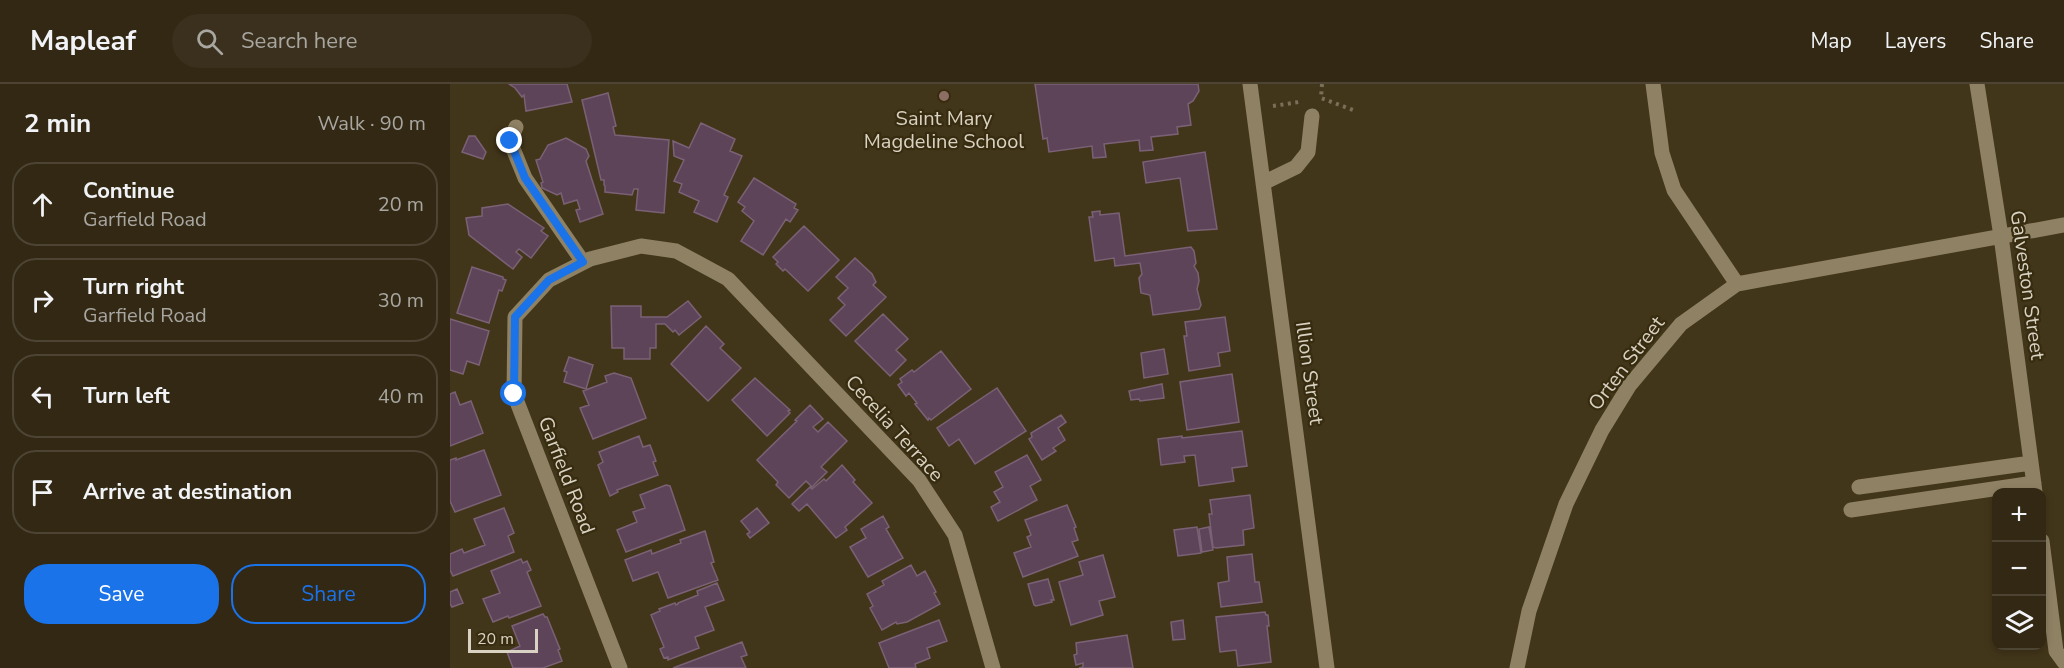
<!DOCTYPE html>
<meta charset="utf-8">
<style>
body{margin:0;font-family:"Nunito Sans",sans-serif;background:#3a301d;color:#f1f3f6}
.controls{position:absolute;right:18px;bottom:18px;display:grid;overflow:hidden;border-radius:12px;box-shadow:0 3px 9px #0003}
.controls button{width:54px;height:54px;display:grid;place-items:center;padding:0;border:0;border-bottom:2px solid #4d4434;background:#322814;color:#f1f3f6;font:30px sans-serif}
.scale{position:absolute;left:18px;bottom:15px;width:70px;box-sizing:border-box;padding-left:6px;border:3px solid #d9d2c2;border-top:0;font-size:16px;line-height:21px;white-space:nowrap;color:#d9d2c2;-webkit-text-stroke:4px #372c10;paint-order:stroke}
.stop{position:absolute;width:18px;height:18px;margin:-14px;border:4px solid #1a73e8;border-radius:50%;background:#fff}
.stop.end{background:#1a73e8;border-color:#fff;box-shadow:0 2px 6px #0008}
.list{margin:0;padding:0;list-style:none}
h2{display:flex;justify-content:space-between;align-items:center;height:78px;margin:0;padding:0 24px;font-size:26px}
h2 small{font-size:20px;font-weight:400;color:#a8a6a0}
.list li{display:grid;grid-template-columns:39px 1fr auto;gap:18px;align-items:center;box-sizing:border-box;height:84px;margin:0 12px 12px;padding:0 12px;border:2px solid #4d4434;border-radius:24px}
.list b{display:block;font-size:22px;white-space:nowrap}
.list p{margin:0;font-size:20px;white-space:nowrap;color:#a8a6a0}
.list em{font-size:20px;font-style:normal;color:#a8a6a0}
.actions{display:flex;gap:12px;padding:18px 24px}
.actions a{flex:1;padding:14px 0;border:2px solid #1a73e8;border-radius:24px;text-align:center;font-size:21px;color:#1a73e8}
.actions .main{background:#1a73e8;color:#fff}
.icon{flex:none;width:33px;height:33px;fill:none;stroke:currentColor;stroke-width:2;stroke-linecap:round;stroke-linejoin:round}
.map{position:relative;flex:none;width:1614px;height:584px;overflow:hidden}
header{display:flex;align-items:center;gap:36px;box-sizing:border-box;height:84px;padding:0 30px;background:#322814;border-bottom:2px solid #4d4434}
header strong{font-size:28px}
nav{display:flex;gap:33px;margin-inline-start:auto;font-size:21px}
.search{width:420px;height:54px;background:#3a301d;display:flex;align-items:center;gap:15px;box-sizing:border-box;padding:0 21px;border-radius:33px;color:#a8a6a0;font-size:22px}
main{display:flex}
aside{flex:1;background:#322814}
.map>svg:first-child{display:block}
.building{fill:#5d4458;stroke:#7b6175;stroke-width:1.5}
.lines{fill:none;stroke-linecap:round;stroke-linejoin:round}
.path{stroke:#7a7059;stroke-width:4;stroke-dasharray:3 4.5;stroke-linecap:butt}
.minor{stroke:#8f8264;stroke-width:15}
.route{stroke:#1a73e8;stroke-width:8}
.education-dot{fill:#8d6e63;stroke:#372c10;stroke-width:2}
.labels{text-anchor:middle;stroke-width:4.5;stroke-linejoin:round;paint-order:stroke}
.poi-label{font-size:20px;fill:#d9d2c2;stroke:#372c10}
.street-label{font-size:20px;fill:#d9d2c2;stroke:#372c10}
</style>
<header>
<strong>Mapleaf</strong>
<div class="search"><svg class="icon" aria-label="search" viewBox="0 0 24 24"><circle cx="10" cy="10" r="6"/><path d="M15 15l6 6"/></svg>Search here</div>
<nav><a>Map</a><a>Layers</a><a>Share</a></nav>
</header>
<main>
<aside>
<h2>2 min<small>Walk · 90 m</small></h2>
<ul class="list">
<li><svg class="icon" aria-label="ahead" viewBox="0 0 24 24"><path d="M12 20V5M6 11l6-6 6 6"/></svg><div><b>Continue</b><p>Garfield Road</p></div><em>20 m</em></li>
<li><svg class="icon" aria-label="right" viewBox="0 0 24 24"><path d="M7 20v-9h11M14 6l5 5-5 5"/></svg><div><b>Turn right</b><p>Garfield Road</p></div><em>30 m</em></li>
<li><svg class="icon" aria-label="left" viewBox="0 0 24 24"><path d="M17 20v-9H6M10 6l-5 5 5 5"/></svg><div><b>Turn left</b></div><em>40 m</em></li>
<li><svg class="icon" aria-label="arrive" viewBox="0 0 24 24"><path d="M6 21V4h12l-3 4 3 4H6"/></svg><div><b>Arrive at destination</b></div></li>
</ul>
<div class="actions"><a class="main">Save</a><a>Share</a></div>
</aside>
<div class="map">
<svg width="1614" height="584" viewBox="0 0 1614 584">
<rect width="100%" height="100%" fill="#42361a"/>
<path class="building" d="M59,0H117L122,18L76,27L74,11L72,13L65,4Z
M585,0H748L749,7L743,17L738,20L741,41L727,43L728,50L701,53L703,66L690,67L689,56L654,60L656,73L643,74L642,62L599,68L597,54L593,55Z
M158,9L166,42L163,43L165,51L219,56L214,129L186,126L188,105H184L182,111L155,108V102L154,101V96H151L132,16Z
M251,39L285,55L280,67L292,72L274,111L278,113L267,138L244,128L249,117L229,108L232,100L224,97L234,76L224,72L223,57L239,64Z
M19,52H25L36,68L33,75L12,68Z
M116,54L136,65L139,72L136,77L153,130L130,138L126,126L130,125L127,116L114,120L111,109L107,111L92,104L91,99L93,98L86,76L90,75L98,61Z
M755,68L767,145L738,147L730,94L696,99L693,78Z
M304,94L346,120L344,124L348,126L340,138L336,135L313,171L291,157L304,137L292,127L295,123L288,118Z
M58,120L94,144L91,147L98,152L81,174L69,165L66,168L72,173L63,185L19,151L16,134L32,132V124Z
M650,127V131L669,129L675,172L741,163L744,167L746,179L744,182L748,189L749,197L747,205L751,221L749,225L703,231L700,211L691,209L689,194L692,190L690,179L665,182L664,174L645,177L639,133H643L642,128Z
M354,142L389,176L358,207L335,185L333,187L326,180L328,178L323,173Z
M405,174L422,190L426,198L423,201L436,213L396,252L380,236L395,221L388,214L398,204L386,193Z
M22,183L53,193V195L56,196L52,207L49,206L39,239L7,229Z
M238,217L251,233L229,251L225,246L223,248L215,240H206V264H200V275H174V264H162L161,222H191V233H217Z
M433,230L458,255L446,266L456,276L440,292L405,257Z
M775,233L780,267L768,269L770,282L739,287L734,252H737L735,238Z
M0,235L39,247L29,281L17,277L13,290L0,286Z
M256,242L274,260L270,264L291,284L258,317L221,280Z
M714,265L718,290L694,294L691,269Z
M491,267L521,305L481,336L479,334L478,336L465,320L467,319L459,309L456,312L448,301L452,298L450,295L462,286L464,288Z
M119,273L143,281L136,305L114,298L117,288L114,287Z
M164,289L181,294L196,334L143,355L130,324L139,321L133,307L157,298L155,292Z
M782,290L789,338L737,346L730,298Z
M305,294L340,326L338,327L340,329L317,352L282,316Z
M712,300L714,314L690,317L689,315L681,316L679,307Z
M547,304L576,347L525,380L509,355L499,362L487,344Z
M5,308L10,321L21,317L33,349L0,362V310Z
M360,321L373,335L363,343L368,348L378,338L397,357L371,383L377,388L362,403L356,397L339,414L326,401L328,398L307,376L347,337L345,336Z
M611,331L616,338L608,344L615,356L603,364L606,367L592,376L579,355L582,353L581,349Z
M792,347L797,382L782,384L784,397L749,402L745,371L734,372L735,378L711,381L708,355L732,352V354Z
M189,352L193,363L200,361L206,377L203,378L208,391L167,406L168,408L160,412L148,381L153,378L149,368Z
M34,366L51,411L5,428L0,417V376L6,374V376Z
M577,371L591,396L580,402L587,416L548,437L541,423L550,418L544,408L553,403L545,388Z
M392,381L405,396L403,398L422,419L395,443L397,446L386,454L357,420L349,427L342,420L360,403L362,405L374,395L376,397Z
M216,401L220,402L235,446L176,468L167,446L187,438L183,428L195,424L190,411Z
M800,411L804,444L793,446L794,461L766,464L763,463L759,430H762L760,416Z
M617,421L626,443L624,444L628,456L622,458L628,472L573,493L564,469L581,463L577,453L581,451L575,436Z
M54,424L64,449L58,452L64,468L3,492L0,486V470L12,465L14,469L35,461L24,435Z
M307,424L319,439L300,454L297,450L300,448L291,437Z
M433,432L439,443L436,445L453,474L418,493L400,463L416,454L411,445Z
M747,443L751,469L728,472L724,446Z
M759,443L763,466L752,468L749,445Z
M255,447L264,478L261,479L268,496L218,514L208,488L183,497L175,476L201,466L202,470L231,459L230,456Z
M802,470L805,498H809L812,518L771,523L768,499L779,497L777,473Z
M653,471L665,513L649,517L653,531L621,541L609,498L633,491L629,478Z
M71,475L73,479L77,477L81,486L77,488L91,522L59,534L58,532L43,538L33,515L50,509L41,487Z
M461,481L467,492L475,487L486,508L484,509L490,520L457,538L447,540L446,538L432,546L420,524L423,522L417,510L434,501L432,497Z
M598,495L604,516H601L602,518L586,522L584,521L578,500Z
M267,499L274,516L255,523L264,546L245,553L249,564L218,576V573L214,574L210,565L214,563L201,531L210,527L209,525L225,519L226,521L228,520V519L248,511L247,507Z
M7,505L13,519L2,523L0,520V508Z
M815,528L816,531H818L819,542H817L821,578L788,582L786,566L770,568L766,533Z
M93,530L95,533H97L110,565L108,566L112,577L93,584H63L57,568L70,562L62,542Z
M489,536L497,557L477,564L480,574L465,580L466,584H439L429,559Z
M733,536L735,555L723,556L721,538Z
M677,551L683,584H629L633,583V579L626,581L624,571L627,570L626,559Z
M292,558L297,571L291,573L296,584H223Z"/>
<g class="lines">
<path class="path" d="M872,0L871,14L903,26
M823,22L849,18"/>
<path class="minor" d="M800,0L877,584
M1203,0L1212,69L1224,106L1287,200
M1527,0L1551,152L1585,408
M66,43L60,57L75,94L133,178
M813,99L846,83L858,68L862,32
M1409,403L1581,379
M1401,426L1584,399
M1592,457L1606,567L1614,578
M170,584L64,310L65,233L99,196L140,175L191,162L226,167L278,195L469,396L505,451L543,584
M1067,584L1079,527L1116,420L1152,346L1179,302L1231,240L1287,200L1614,141"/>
</g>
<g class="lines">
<path class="route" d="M60,57L75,94L133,178L99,196L65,233L64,310"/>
</g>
<circle class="education-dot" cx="494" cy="12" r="6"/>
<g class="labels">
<g class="poi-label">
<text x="494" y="41">Saint Mary<tspan x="494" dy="23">Magdeline School</tspan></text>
</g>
<g class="street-label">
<text transform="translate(1578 201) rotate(82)" y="7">Galveston Street</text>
<text transform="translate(1176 279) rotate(-53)" y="7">Orten Street</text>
<text transform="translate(860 289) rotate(82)" y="7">Illion Street</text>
<text transform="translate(445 344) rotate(48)" y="7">Cecelia Terrace</text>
<text transform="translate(117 391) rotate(69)" y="7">Garfield Road</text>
</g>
</g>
</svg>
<div class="controls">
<button>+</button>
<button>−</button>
<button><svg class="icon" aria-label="layers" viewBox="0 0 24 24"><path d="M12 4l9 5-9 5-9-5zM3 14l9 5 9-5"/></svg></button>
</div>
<div class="scale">20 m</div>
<div class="stop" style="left:64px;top:310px"></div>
<div class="stop end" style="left:60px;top:57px"></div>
</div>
</main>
